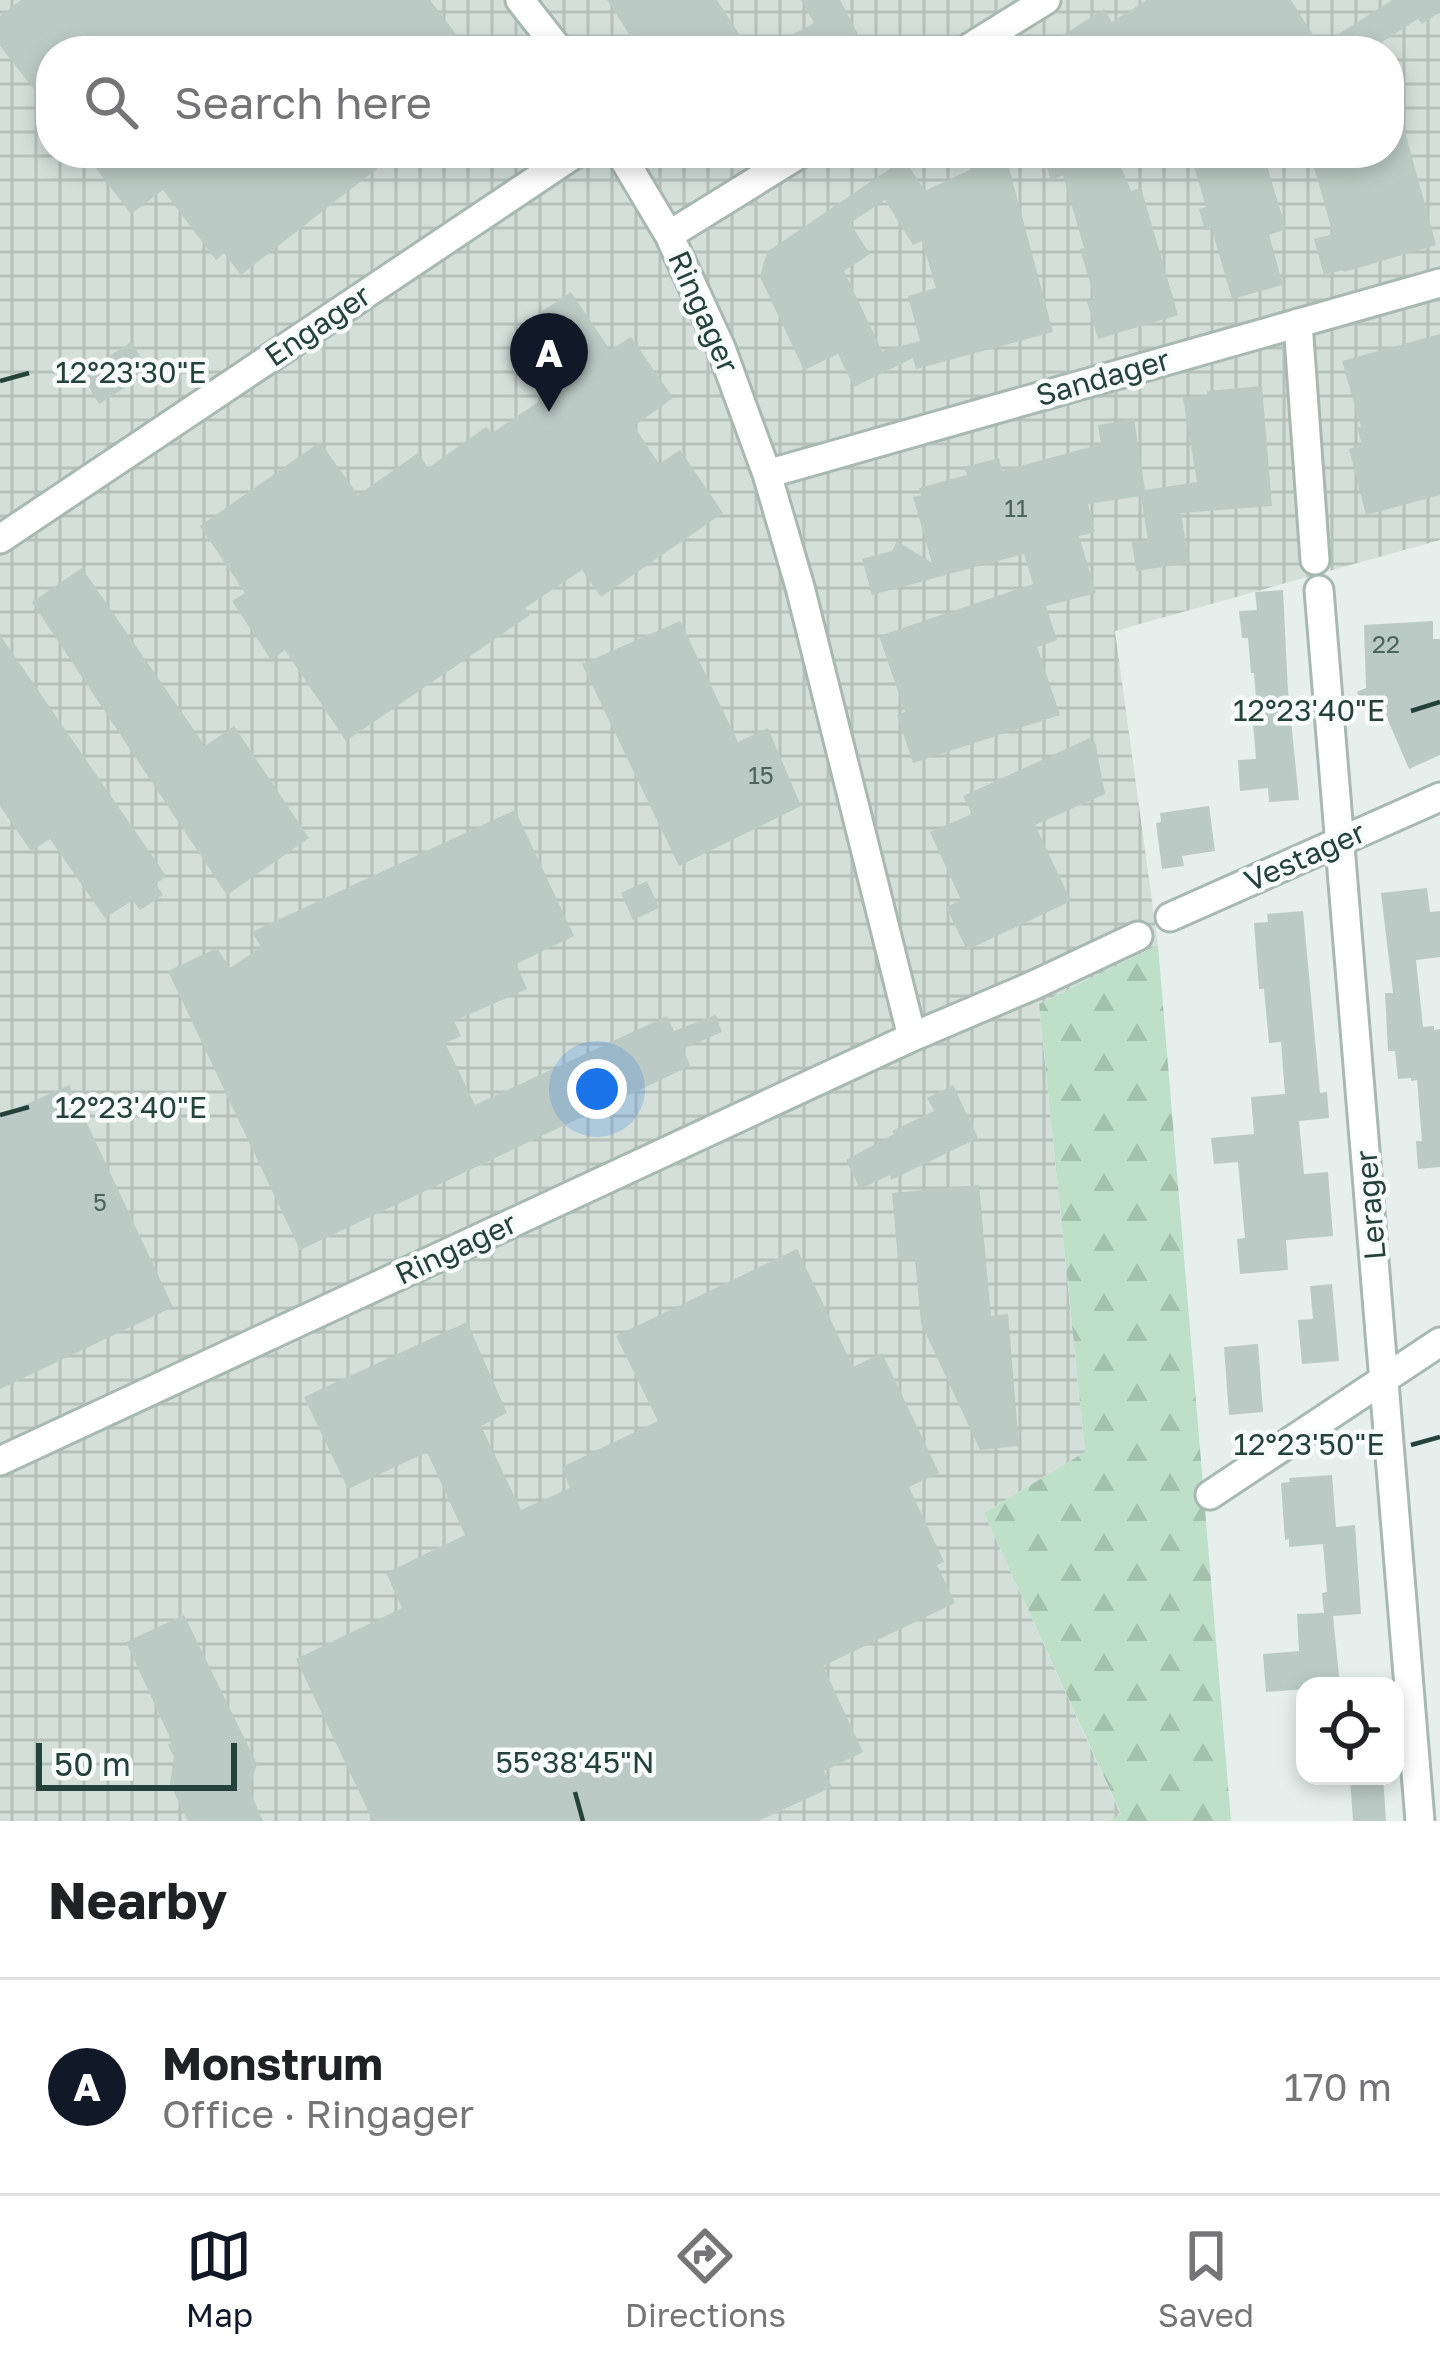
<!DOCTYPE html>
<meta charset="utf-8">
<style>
body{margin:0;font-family:"Golos Text",sans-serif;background:#f2f2f2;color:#202124}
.controls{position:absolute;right:36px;bottom:36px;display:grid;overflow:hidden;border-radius:24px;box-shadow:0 6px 18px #0003}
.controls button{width:108px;height:108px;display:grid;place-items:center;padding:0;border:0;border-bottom:3px solid #e0e0e0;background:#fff;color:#202124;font:60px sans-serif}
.scale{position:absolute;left:36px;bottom:30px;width:201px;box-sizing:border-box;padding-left:12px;border:6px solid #24423a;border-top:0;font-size:33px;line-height:42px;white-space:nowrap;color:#24423a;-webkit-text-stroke:9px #f7fbf9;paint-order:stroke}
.you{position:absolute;left:597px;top:1089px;width:42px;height:42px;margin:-30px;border:9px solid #fff;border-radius:50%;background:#1a73e8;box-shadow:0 0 0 18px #1a73e833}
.badge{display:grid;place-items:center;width:78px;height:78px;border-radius:50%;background:#111827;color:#fff;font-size:39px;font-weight:700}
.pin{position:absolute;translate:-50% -99px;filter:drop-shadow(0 3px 6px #0008)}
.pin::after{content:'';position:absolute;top:63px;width:42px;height:36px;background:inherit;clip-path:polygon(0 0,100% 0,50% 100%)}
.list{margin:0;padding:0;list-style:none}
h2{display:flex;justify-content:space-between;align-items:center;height:156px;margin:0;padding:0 48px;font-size:51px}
h2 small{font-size:39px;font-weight:400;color:#757577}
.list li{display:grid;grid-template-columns:78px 1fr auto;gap:36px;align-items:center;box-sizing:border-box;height:216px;padding:0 48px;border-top:3px solid #e0e0e0}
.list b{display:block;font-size:45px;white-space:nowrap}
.list p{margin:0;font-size:39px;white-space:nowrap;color:#757577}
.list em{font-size:39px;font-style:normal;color:#757577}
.icon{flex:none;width:66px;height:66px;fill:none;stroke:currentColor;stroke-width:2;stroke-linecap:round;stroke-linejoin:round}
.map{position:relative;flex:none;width:1440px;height:1821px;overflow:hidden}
.search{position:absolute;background:#fff;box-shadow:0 6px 18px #0003;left:36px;right:36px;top:36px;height:132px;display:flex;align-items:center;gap:30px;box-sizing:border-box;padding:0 42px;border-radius:48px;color:#757577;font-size:45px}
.sheet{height:372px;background:#fff}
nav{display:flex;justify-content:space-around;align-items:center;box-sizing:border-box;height:168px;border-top:3px solid #e0e0e0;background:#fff;font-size:33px;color:#757577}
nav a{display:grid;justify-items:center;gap:6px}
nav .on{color:#111827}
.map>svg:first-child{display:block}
.industrial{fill:url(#industrial-grid);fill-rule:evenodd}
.forest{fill:url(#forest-firs)}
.building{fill:#bbcac4;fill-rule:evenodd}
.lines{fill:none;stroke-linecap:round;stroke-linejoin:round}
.street-casing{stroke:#a8b8b2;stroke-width:33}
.street{stroke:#fff;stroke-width:27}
.ticks{fill:none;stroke:#24423a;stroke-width:4.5}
.labels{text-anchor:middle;stroke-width:9;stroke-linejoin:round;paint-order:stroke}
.number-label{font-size:24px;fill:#4a645c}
.street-label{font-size:30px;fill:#24423a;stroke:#f7fbf9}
.ticks-label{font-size:30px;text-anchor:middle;fill:#24423a;stroke:#f7fbf9;stroke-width:9;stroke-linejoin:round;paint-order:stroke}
</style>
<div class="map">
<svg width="1440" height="1821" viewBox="0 0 1440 1821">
<defs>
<pattern id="industrial-grid" width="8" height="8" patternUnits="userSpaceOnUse" patternTransform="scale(3)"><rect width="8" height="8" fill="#d4dfda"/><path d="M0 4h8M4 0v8" fill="none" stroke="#b6c1bc"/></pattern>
<pattern id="forest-firs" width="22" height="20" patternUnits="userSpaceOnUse" patternTransform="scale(3)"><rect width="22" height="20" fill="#bfe0c8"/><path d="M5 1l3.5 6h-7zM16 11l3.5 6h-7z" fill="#a4c1ad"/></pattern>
</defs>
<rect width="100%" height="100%" fill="#e6efeb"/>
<path class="industrial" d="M0,0H1440V540L1115,631L1158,945L1039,1004L1085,1452L984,1513L1121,1815L1108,1821H0ZM51,51H1389V153H51Z"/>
<path class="forest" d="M1158,945L1231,1821H1108L1121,1814L984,1513L1085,1452L1039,1004Z"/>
<path class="building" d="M21,0H430L469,51H51V111L0,46V16Z
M607,0H717L750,51H640Z
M801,0H840L867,51H760L814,23Z
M1147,0H1291L1320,46L1392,0H1440V12L1422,24L1418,19L1368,51H1038L1104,9L1112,22Z
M1396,99L1436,245L1344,272L1343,270L1324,275L1314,239L1333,234L1310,153H1389V100Z
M84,153H397L241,275L224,253L216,260L163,190L131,214Z
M1005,153L1053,332L916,369L913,358L854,387L838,354L804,370L760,277L767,252L904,159L925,191ZM885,200L913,245L922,241L936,288L908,296L920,341L882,351L844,271L870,254L850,223Z
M1043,153H1115L1131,191L1141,188L1178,315L1098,339L1087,301L1095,299L1080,249L1084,248L1063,175L1051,181Z
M1190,153H1263L1286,229L1269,235L1283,285L1232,299L1212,229L1205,230L1199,209L1206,207Z
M571,292L610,350L631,337L673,398L634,426L659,464L680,450L723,513L601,597L582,570L525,608L530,615L346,741L285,650L271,660L232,601L245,593L200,526L320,442L358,495L418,453L428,468L486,427L492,433L570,381L529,320Z
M1440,334V495L1366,515L1349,449L1362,445L1357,427H1361L1342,361Z
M131,342L150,372L99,404L81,374Z
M1262,386L1272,506L1181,513L1189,563L1136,571L1132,542L1148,540L1141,496L1088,504L1095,532L1079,536L1096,593L1046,606L1057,640L1037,647L1060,715L913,763L897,715L905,712L879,636L1033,584L1024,554L872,595L862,559L892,551L897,541L932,563L913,497L921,495L919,488L967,475L964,467L999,458L1002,471L1101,444L1098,425L1134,419L1145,490L1197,482L1183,398L1208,396L1207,391Z
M82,568L205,746L234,726L309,838L227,895L32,602Z
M1283,590L1288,691L1299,800L1269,802L1268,788L1240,791L1238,760L1256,759L1253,723H1258L1254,673H1251L1248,638H1242L1239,611L1257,610L1255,592Z
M680,621L738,742L768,728L801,806L679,866L582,664Z
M1433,621V639H1440V755L1409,769L1384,711L1369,718L1357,692L1366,688L1364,625Z
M0,635L166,876L156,884L163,895L140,910L133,900L105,918L50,839L31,851L0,806Z
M1090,738L1091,742L1095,741L1105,794L1035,825L1071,901L967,950L946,907L961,900L930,832L972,814L963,796Z
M1209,806L1215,851L1182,856L1184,866L1162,869L1156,823L1161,822L1160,813Z
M515,810L574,936L516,964L527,989L454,1021L461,1036L445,1043L475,1105L667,1016L674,1031L716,1015L722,1032L683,1049L690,1066L300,1250L168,971L217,948L230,968L261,947L252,932Z
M647,881L659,908L633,920L621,893Z
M1427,888L1430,912L1440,911V957L1416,960L1423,1027L1434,1026V1030L1440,1029V1167L1418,1169L1416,1141H1422L1417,1080L1411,1081V1078L1398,1079L1395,1051H1388L1385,993H1393L1381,893Z
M1303,911L1320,1093L1327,1092L1329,1118L1299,1121L1304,1174L1328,1172L1333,1236L1286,1240L1288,1270L1240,1274L1237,1239L1245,1238L1238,1162L1214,1164L1211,1138L1254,1134L1251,1097L1285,1094L1281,1042L1269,1043L1264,989H1259L1254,923L1268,922L1267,914Z
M69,1085L173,1307L0,1389V1116Z
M953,1085L978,1138L891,1180L890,1175L860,1189L846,1160L894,1134L892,1131L934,1111L927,1098Z
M979,1185L991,1316L1008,1314L1019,1446L980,1450L921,1323L915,1259L898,1260L892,1193Z
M797,1249L853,1367L882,1353L939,1473L909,1487L944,1562L937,1565L955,1603L823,1666L863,1752L824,1771L832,1787L758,1821H373L296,1659L402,1608L386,1573L465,1535L427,1452L348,1489L304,1397L467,1322L507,1413L481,1426L521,1510L570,1488L562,1467L658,1421L616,1336Z
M1332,1284L1339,1361L1302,1364L1298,1320L1313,1319L1310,1286Z
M1258,1344L1263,1412L1229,1415L1224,1347Z
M1332,1475L1336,1527L1355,1525L1361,1614L1333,1616L1340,1686H1305V1689L1266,1692L1263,1654L1299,1651L1297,1614L1324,1613L1322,1593L1327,1592L1323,1544L1289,1547V1539L1285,1540L1281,1483L1290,1482L1289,1478Z
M184,1615L257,1764L249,1789L263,1821H188L170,1784L174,1757L168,1745L172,1742L126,1642Z
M1350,1776H1383L1386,1821H1353Z"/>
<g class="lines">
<g class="street-casing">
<path id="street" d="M520,0L560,51
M964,51L1046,0
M620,153L669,235L721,348L767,474L800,587L912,1037
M669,235L801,153
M1298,323L1315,560
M767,474L1440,283
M0,539L576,153
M1319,590L1420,1821
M1170,917L1440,797
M0,1461L912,1037L1034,985L1138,936
M1210,1495L1440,1342"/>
</g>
<use href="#street" class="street"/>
</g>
<path class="ticks" d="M0,381L29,373M1411,711L1440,702M0,1115L29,1107M1411,1445L1440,1437M575,1792L583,1821"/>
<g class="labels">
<g class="number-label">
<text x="1016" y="517">11</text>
<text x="1386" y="653">22</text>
<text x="761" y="784">15</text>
<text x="100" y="1211">5</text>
</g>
<g class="street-label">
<text transform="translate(703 312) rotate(66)" y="10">Ringager</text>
<text transform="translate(318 326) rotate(-34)" y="10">Engager</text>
<text transform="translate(1103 378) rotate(-16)" y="10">Sandager</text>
<text transform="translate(1305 857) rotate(-24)" y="10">Vestager</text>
<text transform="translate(1371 1205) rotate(-95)" y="10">Lerager</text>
<text transform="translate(456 1249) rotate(-25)" y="10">Ringager</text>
</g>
</g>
<g class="ticks-label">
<text x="131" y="383">12°23'30"E</text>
<text x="1309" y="721">12°23'40"E</text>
<text x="131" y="1118">12°23'40"E</text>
<text x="1309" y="1455">12°23'50"E</text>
<text x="575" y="1773">55°38'45"N</text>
</g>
</svg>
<div class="controls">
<button><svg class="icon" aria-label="locate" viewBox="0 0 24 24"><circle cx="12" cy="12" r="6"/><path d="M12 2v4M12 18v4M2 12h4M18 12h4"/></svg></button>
</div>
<div class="scale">50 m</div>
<div class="you"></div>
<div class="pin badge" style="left:549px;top:412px">A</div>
<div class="search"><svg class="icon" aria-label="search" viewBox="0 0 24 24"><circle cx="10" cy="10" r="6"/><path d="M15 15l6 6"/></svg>Search here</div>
</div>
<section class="sheet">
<h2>Nearby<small></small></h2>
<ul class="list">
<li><span class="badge">A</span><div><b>Monstrum</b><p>Office · Ringager</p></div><em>170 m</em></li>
</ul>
</section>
<nav>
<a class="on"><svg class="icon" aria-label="map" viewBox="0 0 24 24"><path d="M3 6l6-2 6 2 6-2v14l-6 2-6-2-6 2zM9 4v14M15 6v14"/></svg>Map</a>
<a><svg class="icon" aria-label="directions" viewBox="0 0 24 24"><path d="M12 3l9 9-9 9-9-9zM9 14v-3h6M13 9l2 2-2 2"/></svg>Directions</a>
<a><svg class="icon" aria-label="saved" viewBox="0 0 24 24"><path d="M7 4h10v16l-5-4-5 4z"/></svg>Saved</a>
</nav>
